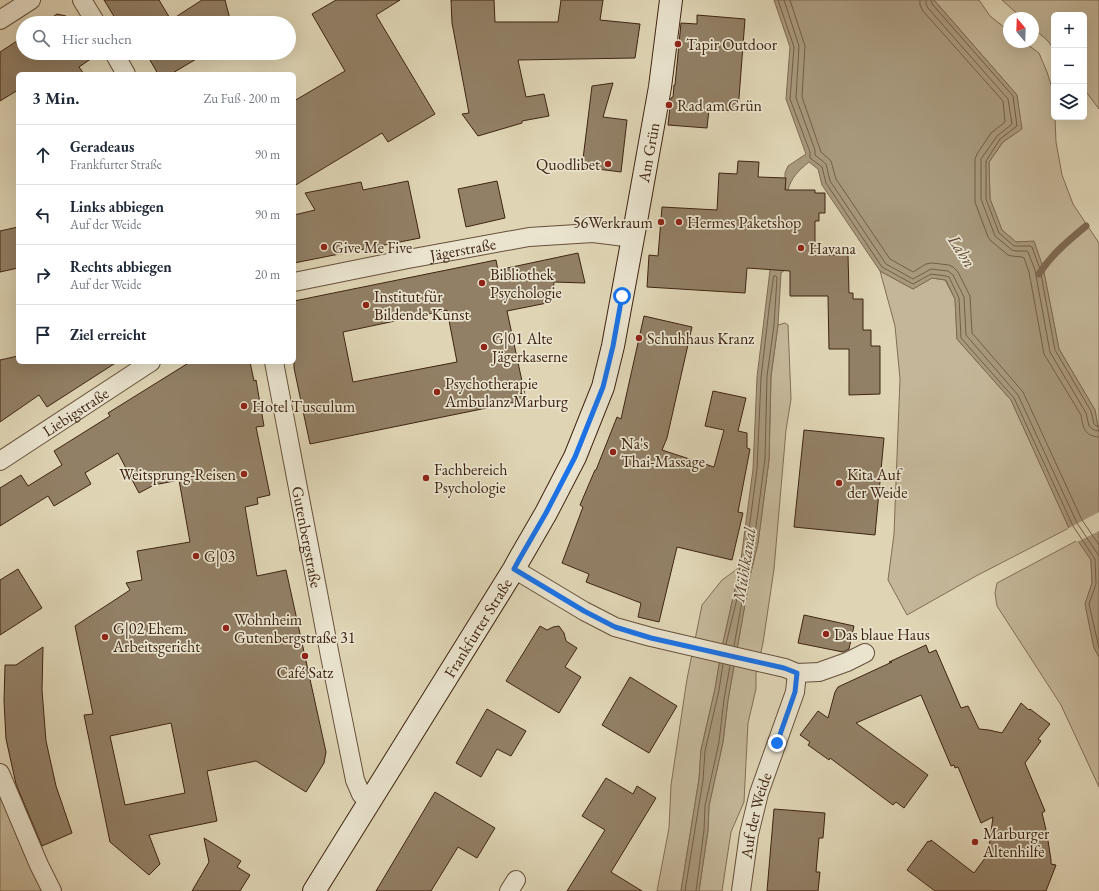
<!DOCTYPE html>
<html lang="de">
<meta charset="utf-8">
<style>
body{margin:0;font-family:"EB Garamond",serif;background:#f2f2f3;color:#1f2937}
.controls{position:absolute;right:12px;top:12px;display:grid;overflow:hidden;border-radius:6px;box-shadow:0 4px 16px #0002}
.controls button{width:36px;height:36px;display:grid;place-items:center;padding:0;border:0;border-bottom:1px solid #e0e1e3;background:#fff;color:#1f2937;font:20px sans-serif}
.compass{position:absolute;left:1003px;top:12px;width:36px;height:36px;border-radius:50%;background:#fff;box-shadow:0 4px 16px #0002;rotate:341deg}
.stop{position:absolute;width:12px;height:12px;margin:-9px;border:3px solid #1a73e8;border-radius:50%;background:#fff}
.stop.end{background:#1a73e8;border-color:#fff;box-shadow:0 1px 4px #0008}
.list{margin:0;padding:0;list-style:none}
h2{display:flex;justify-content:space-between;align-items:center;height:52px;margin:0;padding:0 16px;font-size:17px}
h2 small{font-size:13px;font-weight:400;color:#747a83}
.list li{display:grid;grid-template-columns:26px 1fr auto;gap:12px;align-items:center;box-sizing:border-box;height:60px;padding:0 16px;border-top:1px solid #e0e1e3}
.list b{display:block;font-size:15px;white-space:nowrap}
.list p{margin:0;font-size:13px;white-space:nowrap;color:#747a83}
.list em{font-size:13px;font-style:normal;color:#747a83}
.icon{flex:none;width:22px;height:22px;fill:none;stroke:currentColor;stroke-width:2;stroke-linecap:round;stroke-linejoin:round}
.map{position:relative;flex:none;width:1099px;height:891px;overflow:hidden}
.search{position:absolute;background:#fff;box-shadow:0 4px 16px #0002;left:16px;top:16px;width:280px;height:44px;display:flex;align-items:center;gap:10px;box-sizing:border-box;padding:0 14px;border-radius:22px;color:#747a83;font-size:15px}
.panel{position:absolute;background:#fff;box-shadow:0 4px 16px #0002;left:16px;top:72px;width:280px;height:292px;border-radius:6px}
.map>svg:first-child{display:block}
.green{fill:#c4b799;stroke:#816e55}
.water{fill:#a8997d;stroke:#7e6a52}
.pier{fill:#dfd5b5}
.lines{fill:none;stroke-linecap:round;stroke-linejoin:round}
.shore{stroke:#735e47;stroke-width:1}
.stream{stroke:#7e6a52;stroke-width:7}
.building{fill:#928066;stroke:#3e2411;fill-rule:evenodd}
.street-casing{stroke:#66503a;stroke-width:20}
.secondary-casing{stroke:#3e2411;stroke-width:24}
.street{stroke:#eae4cf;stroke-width:18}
.secondary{stroke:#eae4cf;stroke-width:22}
.route{stroke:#1a73e8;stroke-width:5}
.poi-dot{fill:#8f2418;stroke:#eae4cf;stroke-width:1.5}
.labels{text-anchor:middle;stroke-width:3.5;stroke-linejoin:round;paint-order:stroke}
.poi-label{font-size:16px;fill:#3e2411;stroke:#eae4cf;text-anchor:start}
.street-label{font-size:16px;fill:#3e2411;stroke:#eae4cf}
.water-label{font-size:17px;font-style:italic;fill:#5e4731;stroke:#eae4cf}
</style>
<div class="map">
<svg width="1099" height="891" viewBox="0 0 1099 891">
<rect width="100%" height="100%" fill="#dfd5b5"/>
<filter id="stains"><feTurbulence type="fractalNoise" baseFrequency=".005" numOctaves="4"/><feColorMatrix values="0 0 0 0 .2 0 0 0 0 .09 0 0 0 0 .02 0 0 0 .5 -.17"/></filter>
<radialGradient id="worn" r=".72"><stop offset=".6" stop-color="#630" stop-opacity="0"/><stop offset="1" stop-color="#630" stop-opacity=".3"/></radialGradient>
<path class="green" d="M934,0H979L990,16L1009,31V42H1024L1039,53L1047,72L1054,94V117H1055L1056,142L1062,175L1073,204L1099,243V433L1095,410L1059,349L1043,268L1034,242H1016L1002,230L990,199L989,162L1003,142L1021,129L1017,95Z
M1002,0H1099V109L1084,89V15H1054V49L1047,40L1033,28V18H1022Z
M880,271L913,289L932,278L945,280L955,299L957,339L1011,400L1069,528L976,576L907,615L888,580L894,534L900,379L895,326Z
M785,323L788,325L791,399L786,430L774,569L763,643L756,674V689L748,723L744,802L731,832L722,891H699L708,830L709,806L723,742L728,700L750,576L758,543L769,460L771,376L778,325Z
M1078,540L1091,560L1092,583L1085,604L1094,648L1099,657V787L1061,705L997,606L995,593L997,583Z
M740,567L722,647L715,689L701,750L699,779L681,891H657L669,828L671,785L687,679L702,605L722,580Z
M0,781L39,886L44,891H0Z"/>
<path class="water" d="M774,0H934L1017,95L1022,129L1003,142L989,162L990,199L1002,230L1016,242L1034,241L1043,267L1059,349L1095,410L1099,433V657L1094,648L1085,604L1092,583L1091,560L1069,528L1011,400L957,339L955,299L946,280L932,278L913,289L880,271L822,185L818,169L809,162C799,170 791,178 788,190L785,191V173L788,166L806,154L786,99L790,47Z
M771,262L786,269L781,273L778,325L771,376L769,460L758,543L750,576L728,700L723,742L709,806L708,830L699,891H681L699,779L701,750L715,689L722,647L740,567L753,469L757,377Z"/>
<path class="pier" d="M1099,512V531L1077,542L1067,529Z"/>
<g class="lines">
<path class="shore" d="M778,0L794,47L790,99L810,152V158L822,167L826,183L882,267L913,284L931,274L946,276L949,277L959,298L961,338L1014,398L1073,526L1095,559L1096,584L1089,604L1099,648
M784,0L799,46L796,98L815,150V155L826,164L830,181L886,264L913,279L931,269L948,271L953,275L964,297L966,335L1018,395L1077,523L1099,556
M790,0L805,46L802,97L821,152L831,161L836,179L890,259L913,272L926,264L932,263L949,265L953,267L958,272L970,296L972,333L1023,392L1082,520L1099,545
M920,0V5L923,11L1003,101L1005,122L991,133L977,154L975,159V202L988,237L991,241L1008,255L1012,256L1022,257L1024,258L1029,272L1044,354L1081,415C1083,427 1084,436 1099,437
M926,0V4L928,8L1008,99L1012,124L997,136L981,159V199L995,236L1012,250L1016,251H1027L1028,252L1035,270L1050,352L1086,413L1089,426L1094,430L1099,431
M931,0L932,4L1013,96L1017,126L1000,139L986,161V199L999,233L1014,246H1030L1032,247L1040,269L1055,350L1091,411L1094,424L1096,426H1099
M774,276H776L777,278L774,325L767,376L765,459L754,542L748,568L746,569L744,567L757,469L761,378L769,309Z
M726,644L742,578L744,577L746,579L734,646
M685,891L703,780L705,751L719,690L723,664
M696,891L704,830L705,806L719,742L724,699L730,666"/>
<path class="stream" d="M1039,274C1051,255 1069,240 1086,226"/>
</g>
<path class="building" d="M104,0H159L171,20L202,0H225L231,23H118Z
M336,0H400L376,15L435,114L388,142L382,133L294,186V101L345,71L312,14Z
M451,0H494L495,22H558L561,0H603L600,20L640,24L635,58L518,60L526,97L544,94L549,116L522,121V123L478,136L462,114L469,113L452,23Z
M57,14L66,16L70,23H44Z
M697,15L745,19L738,111L709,109L707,128L668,125L671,98L673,97L674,85H675L681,23L697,24Z
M23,37V53H89L92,58L79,67L84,74H18V90L0,101V52Z
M146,53H202L203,55L171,74H158Z
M613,83L603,117L627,120L621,172L582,167L592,86Z
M738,161L759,162L758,177L786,178L785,190H815V193H825V213H819V221H815V255H848L849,293H853V299H863V330H871V346H880V394L849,395V349H829L828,296H790V271L747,268L745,293L647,287L649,255L658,256L662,207L717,210L719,173L737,174Z
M408,181L420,238L294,263V215L315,210L305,193L361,182L363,190Z
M497,181L505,218L466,227L458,189Z
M18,227V268L0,272V231Z
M578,253L585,283L554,282L552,302L507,311L526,400L310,444L294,368V301L496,260L498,270ZM447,310L457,362L353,382L343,332Z
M644,316L692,327L667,438L662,450L714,467L724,430L705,426L713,391L746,398L738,431L747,433V448L750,449L738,512L743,513L732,560L677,547L659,622L638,617L641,603L586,582L589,574L562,563L583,507L580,505L595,470H596L617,417L621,419Z
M18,356V362H117L47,407L39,395L0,422V360Z
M190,362H250L254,381L256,380L264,426L256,427L270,495L257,498L258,504L245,507L257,576L286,570L326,752L324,763L306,792L256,761L207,771L217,821L149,835L160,864L149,875L110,842L84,715L93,714L75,626L130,590L126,583L142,580L137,551L190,542L179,480L154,485L139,493L118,453L85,473L91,484L54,506L48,496L0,526V488L21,475L28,486L62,465L54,451L110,416L108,413ZM171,723L185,793L125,805L110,736Z
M804,430L884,438L875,535L794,527Z
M18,569L42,608L0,635V580Z
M804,615L854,626L849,649L843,652L798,643Z
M540,626L547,630L553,627L559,626L564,633L566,641L577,648L565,667L581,677L559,713L506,681Z
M926,645L929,653L936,650L961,708L968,706L979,729L989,730L1002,733L1021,703L1029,710L1030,709L1050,724L1038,739L1041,741L1025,763L1045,811L1042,813L1047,834L1051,860V864L1056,865L1046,891H935L907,870L928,841L930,842L931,840L974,873L988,854L993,817L981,823L958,767L955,768L954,765L951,766L921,695L856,723L928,775L904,808L896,802L893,805L830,758L829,760L808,745L810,742L800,735L818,711L828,718L835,692L838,687L892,662H889Z
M43,647L42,690L46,741L56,786L72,833L42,846L16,784L6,739L4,701L5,665H16Z
M630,677L677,706L649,753L602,725Z
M487,709L526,731L511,756L497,749L481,777L456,763Z
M606,778L633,794L637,786L656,798L611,872L642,891H567L605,830L582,816Z
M435,792L495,828L477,858L458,847L431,891H376Z
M774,809L825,813L823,838H819L816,872H820L818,891H767Z
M204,838L241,861L237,867L250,875L240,891H192L209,862Z"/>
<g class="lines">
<g class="street-casing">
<g id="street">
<path d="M82,0L96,23"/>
<path d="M0,20L31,0"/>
<path d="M114,53L126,74"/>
<path id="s1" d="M294,282L408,259L529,237L593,233L633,238"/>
<path id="s2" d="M274,362L330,656L355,780L361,794L369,803"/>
<path id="s3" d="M0,461L151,362"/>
<path d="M514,569L584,611L615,627L651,637L785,668L797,673L819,672L847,662L865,653"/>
<path d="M0,773L39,865L52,891"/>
<path d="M509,891L516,880"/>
<path id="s4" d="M741,891L749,834L759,793L795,692L797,673"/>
</g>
</g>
<g class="secondary-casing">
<g id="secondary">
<path id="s5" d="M314,891L514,569L520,558L546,513L575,457L603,387L613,346L636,221L660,87L671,0"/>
</g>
</g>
<use href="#street" class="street"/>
<use href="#secondary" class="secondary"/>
</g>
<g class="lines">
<path class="route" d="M622,296L613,346L603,387L575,457L546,513L520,558L514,569L584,611L615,627L651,638L784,668L797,673L795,692L777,743"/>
</g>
<g class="poi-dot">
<circle cx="678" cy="44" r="4"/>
<circle cx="669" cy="105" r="4"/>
<circle cx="608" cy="164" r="4"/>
<circle cx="661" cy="222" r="4"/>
<circle cx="679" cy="222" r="4"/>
<circle cx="324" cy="247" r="4"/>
<circle cx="801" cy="248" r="4"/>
<circle cx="482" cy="283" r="4"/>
<circle cx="366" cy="305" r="4"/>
<circle cx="639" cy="338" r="4"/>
<circle cx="484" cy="347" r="4"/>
<circle cx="437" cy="392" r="4"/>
<circle cx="244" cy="406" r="4"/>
<circle cx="613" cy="452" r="4"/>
<circle cx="244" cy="474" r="4"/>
<circle cx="426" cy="478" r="4"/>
<circle cx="839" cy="483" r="4"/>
<circle cx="196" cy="556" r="4"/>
<circle cx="226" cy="628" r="4"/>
<circle cx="826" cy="634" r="4"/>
<circle cx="105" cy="637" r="4"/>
<circle cx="305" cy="656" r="4"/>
<circle cx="975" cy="842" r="4"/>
</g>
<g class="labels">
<g class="poi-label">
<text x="686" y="50">Tapir Outdoor</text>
<text x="677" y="111">Rad am Grün</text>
<text x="600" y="170" text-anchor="end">Quodlibet</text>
<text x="653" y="228" text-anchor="end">56Werkraum</text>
<text x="687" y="228">Hermes Paketshop</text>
<text x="332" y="253">Give Me Five</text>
<text x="809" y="254">Havana</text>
<text x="490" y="280">Bibliothek<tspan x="490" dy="18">Psychologie</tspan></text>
<text x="374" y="302">Institut für<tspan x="374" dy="18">Bildende Kunst</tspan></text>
<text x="492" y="344">G|01 Alte<tspan x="492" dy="18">Jägerkaserne</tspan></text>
<text x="647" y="344">Schuhhaus Kranz</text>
<text x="445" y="389">Psychotherapie<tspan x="445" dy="18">Ambulanz Marburg</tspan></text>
<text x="252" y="412">Hotel Tusculum</text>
<text x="621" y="449">Na's<tspan x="621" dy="18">Thai-Massage</tspan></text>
<text x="434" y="475">Fachbereich<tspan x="434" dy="18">Psychologie</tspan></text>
<text x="236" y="480" text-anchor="end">Weitsprung-Reisen</text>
<text x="847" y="480">Kita Auf<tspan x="847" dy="18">der Weide</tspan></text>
<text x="204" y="562">G|03</text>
<text x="234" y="625">Wohnheim<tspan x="234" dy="18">Gutenbergstraße 31</tspan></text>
<text x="113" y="634">G|02 Ehem.<tspan x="113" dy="18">Arbeitsgericht</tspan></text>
<text x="834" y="640">Das blaue Haus</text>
<text x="305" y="678" text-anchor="middle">Café Satz</text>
<text x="983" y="839">Marburger<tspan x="983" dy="18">Altenhilfe</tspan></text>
</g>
<g class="street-label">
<text dy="6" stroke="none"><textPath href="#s5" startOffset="821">Am Grün</textPath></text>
<text dy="6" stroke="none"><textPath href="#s1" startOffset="172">Jägerstraße</textPath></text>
<text dy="6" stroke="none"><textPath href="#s3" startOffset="90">Liebigstraße</textPath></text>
<text dy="6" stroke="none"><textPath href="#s2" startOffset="178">Gutenbergstraße</textPath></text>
<text dy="6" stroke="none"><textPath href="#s5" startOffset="310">Frankfurter Straße</textPath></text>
<text dy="6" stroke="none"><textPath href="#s4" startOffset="77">Auf der Weide</textPath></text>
</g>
<g class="water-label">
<text transform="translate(962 251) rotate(57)" y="6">Lahn</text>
<text transform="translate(744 565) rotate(-81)" y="6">Mühlkanal</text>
</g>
</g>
<rect width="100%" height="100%" filter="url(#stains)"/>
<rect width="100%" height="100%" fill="url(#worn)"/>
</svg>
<div class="controls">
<button>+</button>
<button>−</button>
<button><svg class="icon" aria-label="layers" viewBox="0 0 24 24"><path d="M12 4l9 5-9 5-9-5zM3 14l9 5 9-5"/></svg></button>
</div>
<svg class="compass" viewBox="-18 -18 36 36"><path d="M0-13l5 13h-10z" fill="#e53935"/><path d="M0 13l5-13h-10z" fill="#747a83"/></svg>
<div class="stop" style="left:622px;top:296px"></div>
<div class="stop end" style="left:777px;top:743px"></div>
<div class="search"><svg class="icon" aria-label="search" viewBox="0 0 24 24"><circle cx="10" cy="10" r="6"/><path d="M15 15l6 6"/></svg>Hier suchen</div>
<section class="panel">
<h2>3 Min.<small>Zu Fuß · 200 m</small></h2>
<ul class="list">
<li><svg class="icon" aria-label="ahead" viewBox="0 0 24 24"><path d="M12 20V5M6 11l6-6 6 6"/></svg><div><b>Geradeaus</b><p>Frankfurter Straße</p></div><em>90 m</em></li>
<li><svg class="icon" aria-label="left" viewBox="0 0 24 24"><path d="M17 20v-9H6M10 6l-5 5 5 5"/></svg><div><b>Links abbiegen</b><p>Auf der Weide</p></div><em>90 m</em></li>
<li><svg class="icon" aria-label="right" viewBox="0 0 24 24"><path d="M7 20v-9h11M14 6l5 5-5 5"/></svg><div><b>Rechts abbiegen</b><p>Auf der Weide</p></div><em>20 m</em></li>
<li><svg class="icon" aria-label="arrive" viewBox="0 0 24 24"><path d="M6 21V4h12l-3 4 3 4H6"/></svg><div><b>Ziel erreicht</b></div></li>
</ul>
</section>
</div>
